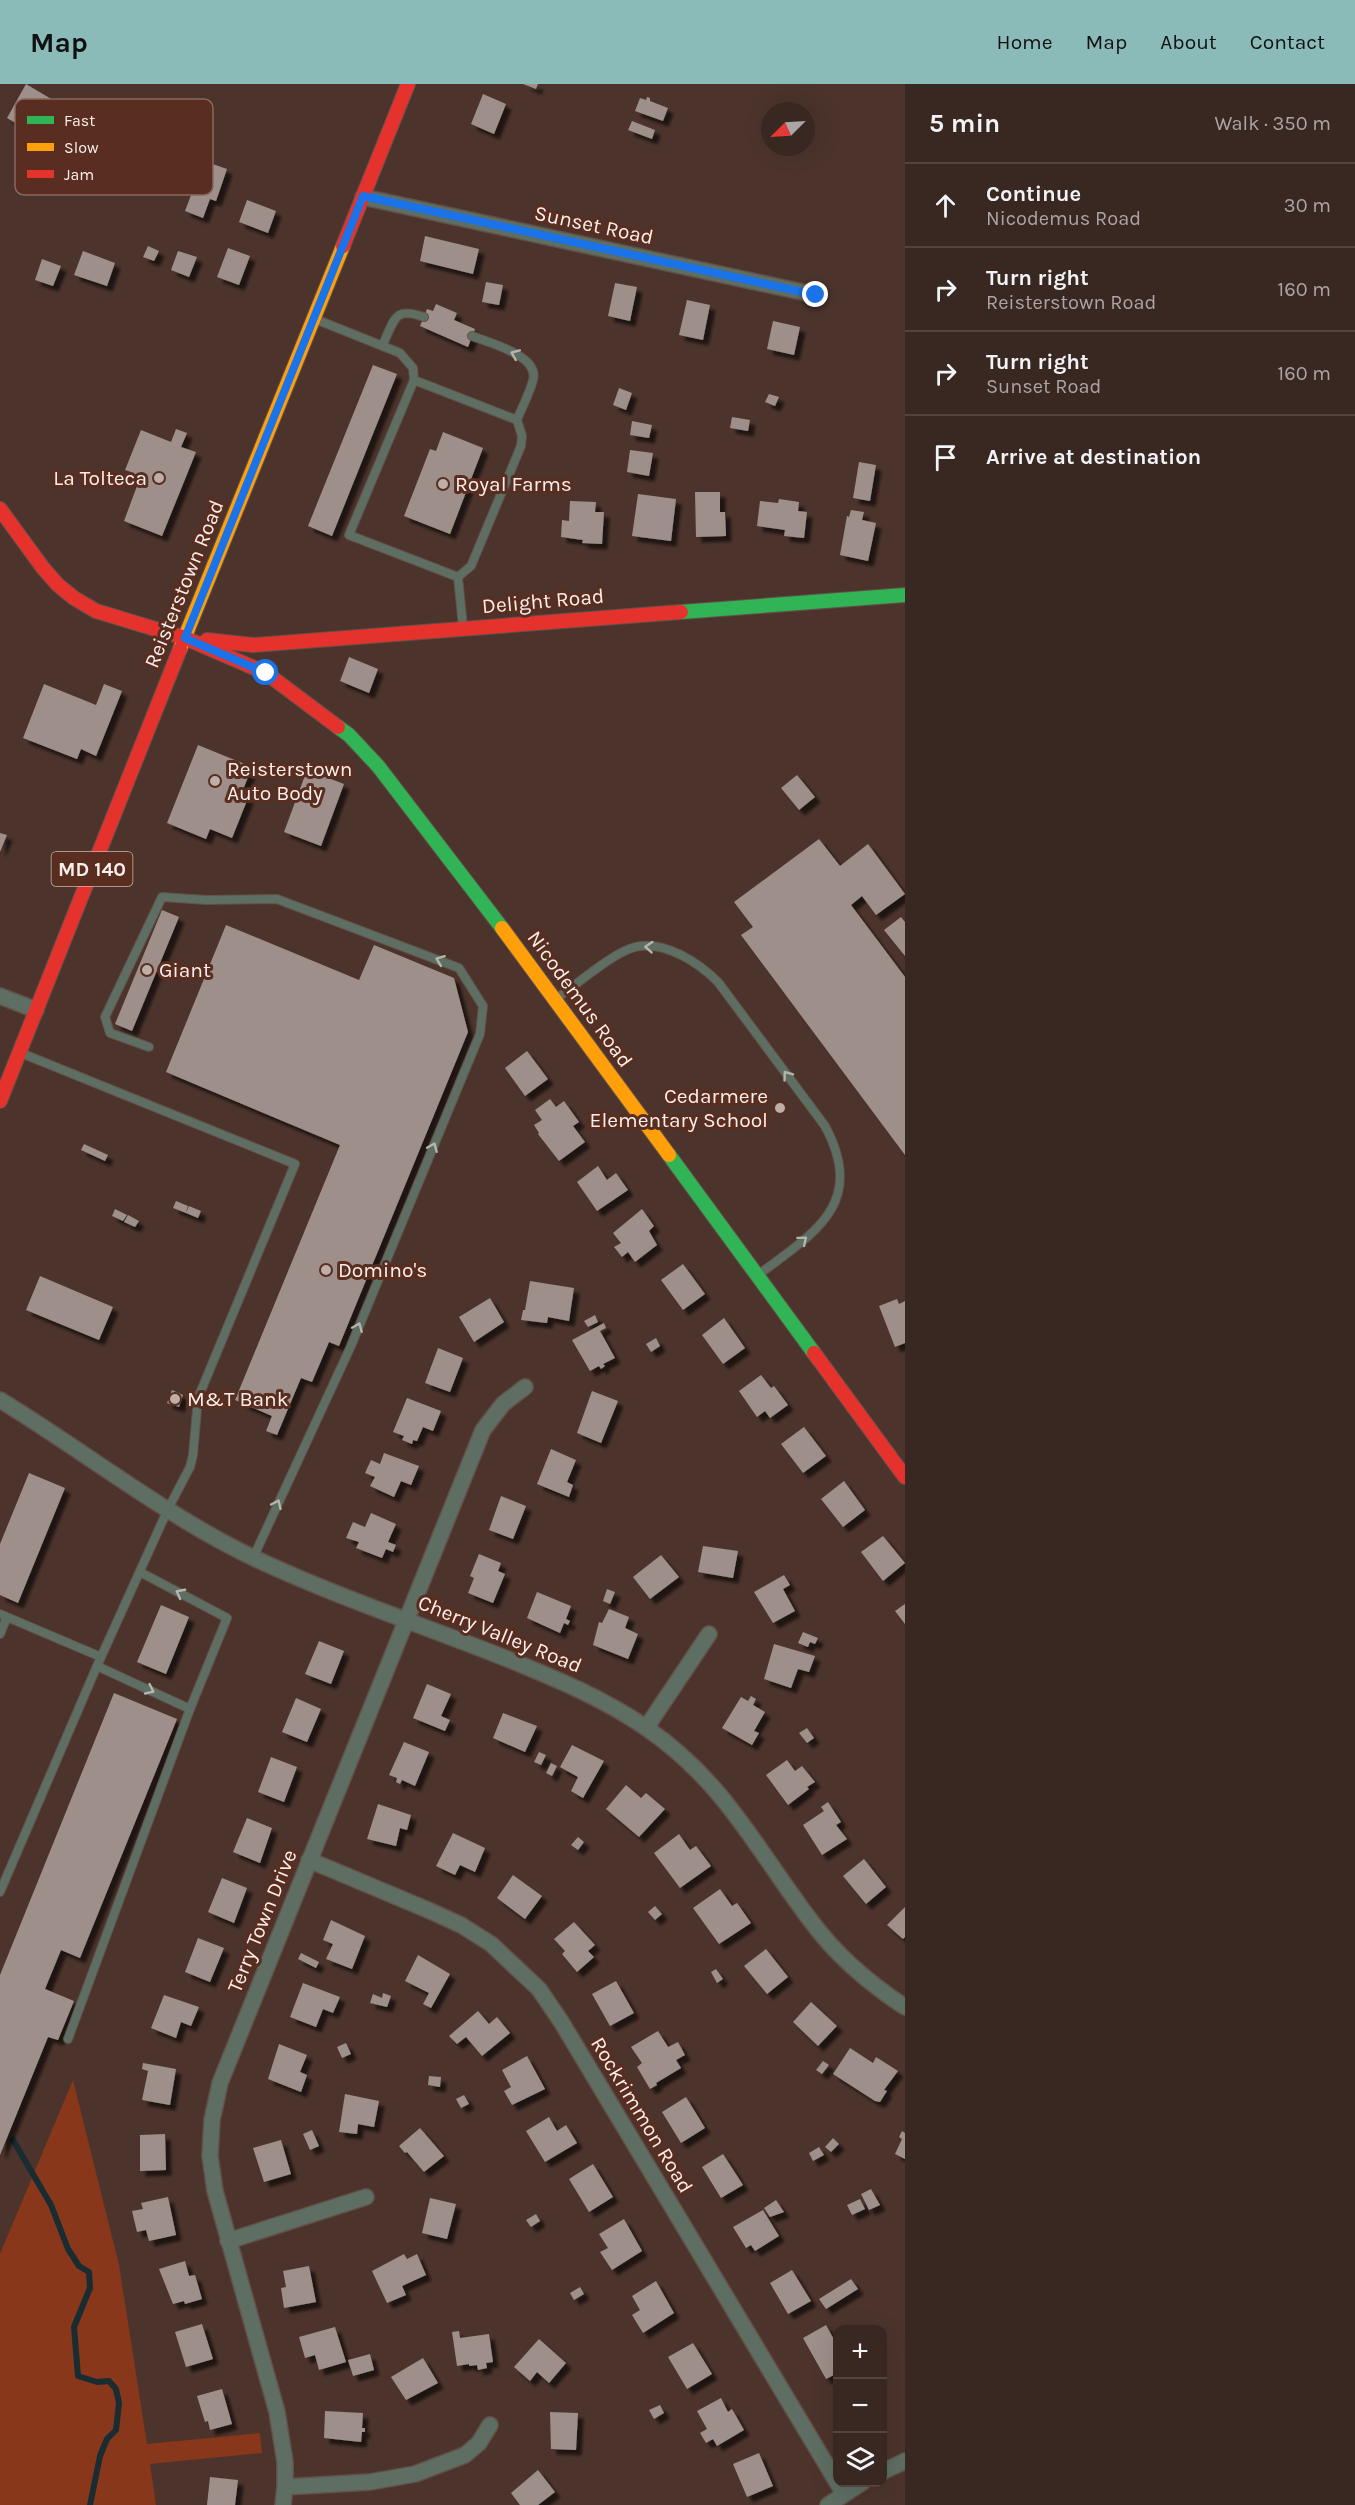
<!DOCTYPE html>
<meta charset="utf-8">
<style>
body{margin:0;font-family:Karla,sans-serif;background:#44332e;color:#f1f3f6}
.controls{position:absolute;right:18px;bottom:18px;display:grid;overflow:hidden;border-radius:12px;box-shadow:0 6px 24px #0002}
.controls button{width:54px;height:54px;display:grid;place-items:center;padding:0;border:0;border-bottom:2px solid #53443f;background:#392721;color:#f1f3f6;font:30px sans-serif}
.compass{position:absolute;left:761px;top:18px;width:54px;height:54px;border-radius:50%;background:#392721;box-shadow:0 6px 24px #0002;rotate:246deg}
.stop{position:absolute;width:18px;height:18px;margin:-14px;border:4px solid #1a73e8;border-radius:50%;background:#fff}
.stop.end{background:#1a73e8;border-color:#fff;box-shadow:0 2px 6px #0008}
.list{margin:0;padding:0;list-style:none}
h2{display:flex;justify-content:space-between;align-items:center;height:78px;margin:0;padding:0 24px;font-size:26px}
h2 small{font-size:20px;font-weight:400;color:#aba5a5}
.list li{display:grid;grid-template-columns:39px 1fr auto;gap:18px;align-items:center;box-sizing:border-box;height:84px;padding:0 24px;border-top:2px solid #53443f}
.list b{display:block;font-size:22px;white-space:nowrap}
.list p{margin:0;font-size:20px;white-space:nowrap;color:#aba5a5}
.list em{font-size:20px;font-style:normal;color:#aba5a5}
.icon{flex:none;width:33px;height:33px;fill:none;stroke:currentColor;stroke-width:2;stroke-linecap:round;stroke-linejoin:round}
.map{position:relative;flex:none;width:905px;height:2421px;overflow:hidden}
header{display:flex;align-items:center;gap:36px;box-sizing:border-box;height:84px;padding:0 30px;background:#8bbbb9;color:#111}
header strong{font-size:28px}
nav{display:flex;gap:33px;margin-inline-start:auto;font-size:21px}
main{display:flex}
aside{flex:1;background:#392721}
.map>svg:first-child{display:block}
.green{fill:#88371a}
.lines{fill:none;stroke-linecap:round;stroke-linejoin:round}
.stream{stroke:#192c31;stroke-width:6}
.building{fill:#9e8f8a;filter:url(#shadow)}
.lane-casing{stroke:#625049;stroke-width:10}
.street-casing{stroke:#625049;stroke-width:18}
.fast-casing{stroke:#625049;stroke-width:16}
.slow-casing{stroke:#625049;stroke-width:16}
.jam-casing{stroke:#625049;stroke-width:16}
.lane{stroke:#5e6e62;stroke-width:8}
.street{stroke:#5e6e62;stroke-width:15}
.fast{stroke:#30b455;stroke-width:14}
.slow{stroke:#ff9f0a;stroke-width:14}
.jam{stroke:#e5322d;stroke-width:14}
.oneway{stroke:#b4b5ad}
.route{stroke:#1a73e8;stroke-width:8}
.poi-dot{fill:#beaea8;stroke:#592d1f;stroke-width:2}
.labels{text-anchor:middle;stroke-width:6;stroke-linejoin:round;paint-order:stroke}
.shield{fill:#592d1f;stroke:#cab5ae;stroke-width:1.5}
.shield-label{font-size:20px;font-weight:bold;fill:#fbefeb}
.street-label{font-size:21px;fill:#fbefeb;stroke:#592d1f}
.poi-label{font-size:21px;fill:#fbefeb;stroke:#592d1f;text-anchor:start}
.key{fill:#592d1f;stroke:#8a675c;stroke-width:1.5}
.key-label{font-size:16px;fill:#fbefeb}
</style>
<header>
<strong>Map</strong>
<nav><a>Home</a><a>Map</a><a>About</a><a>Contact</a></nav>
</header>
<main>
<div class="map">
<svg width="905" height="2421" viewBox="0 0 905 2421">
<defs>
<filter id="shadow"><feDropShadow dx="5.5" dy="5.5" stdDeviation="1.5" flood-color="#0009"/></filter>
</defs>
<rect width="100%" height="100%" fill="#4c342c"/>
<path class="green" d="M73,1996L119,2181L147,2360L260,2349L262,2369L150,2380L156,2421H0V2170Z"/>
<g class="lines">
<path class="stream" d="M13,2056L51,2121L68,2165L79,2182L89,2188L90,2204L74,2243L78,2292L97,2298L109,2297L116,2305L119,2319L116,2346L107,2355L100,2372L90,2421"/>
</g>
<path class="building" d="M26,0L58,19L51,32L43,27L31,48L7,34Z
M523,0H538L536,5Z
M483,10L506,20L494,50L471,40Z
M647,13L650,14V17L668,24L663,37L635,27L640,14L646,16Z
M632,37L655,46L652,55L628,46Z
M204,77L227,85L216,117L210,115L203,134L185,127Z
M247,116L276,127L268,149L239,138Z
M425,152L479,165L473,190L420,177Z
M148,162L159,167L154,177L143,173Z
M228,164L250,172L239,201L217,193Z
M83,167L115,179L107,202L74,191Z
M178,167L197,173L189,193L171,186Z
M42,175L61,182L53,202L35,196Z
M486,198L503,201L499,221L482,218Z
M615,199L637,203L630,237L608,232Z
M687,216L710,221L703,256L679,251Z
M436,220L457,229L454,236L475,245L468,263L420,242L427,225L433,227Z
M773,237L800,243L794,271L767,265Z
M373,281L397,290L332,452L308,442Z
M619,304L632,309L626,326L613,321Z
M769,310L779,313L775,322L765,318Z
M732,333L750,336L748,347L730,344Z
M632,337L652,341L649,354L630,351Z
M176,345L187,349L181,363L196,368L162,452L124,437L137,402L130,399L134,389L125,386L141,346L171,358Z
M443,348L483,364L450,450L404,432L430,365L436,367Z
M630,366L653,369L649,392L627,388Z
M859,378L876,381L870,417L853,414Z
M695,408H720V428H725L726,452L696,453Z
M638,410L676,415L671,457L632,452Z
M779,415L799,418L798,427L807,428L804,454L784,452L785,446L757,442L760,417L778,419Z
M570,417L596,418L595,428H604L602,460L582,459L583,456L561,453L562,436L569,437Z
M851,426L864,428L862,436L876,439L868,477L840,471L847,432L849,433Z
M349,573L378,585L369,609L340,597Z
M44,600L96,621L104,600L122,607L96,672L81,665L77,675L23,654Z
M198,661L252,683L241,711L248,714L232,754L210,745L206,755L167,739Z
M307,686L344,700L321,762L284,748Z
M797,691L815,713L799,726L781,704Z
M0,749L7,751L0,768Z
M819,755L840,782L868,760L905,810L876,831L862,812L851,821L905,893V1071L741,851L753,843L734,818Z
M162,826L179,833L132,947L115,940Z
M901,833L905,838V872L884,846Z
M226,841L359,896L374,861L454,894L468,948L339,1262L329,1258L312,1298L301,1294L277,1351L266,1347L272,1332L235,1316L340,1061L166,988Z
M527,967L548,995L525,1012L505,984Z
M550,1015L556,1023L564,1017L579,1038L573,1042L585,1058L559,1077L538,1050L539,1049L534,1041L542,1036L535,1026Z
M84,1060L108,1071L105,1077L81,1066Z
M598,1082L607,1096L616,1089L628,1106L597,1127L577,1098Z
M176,1117L188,1122L186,1129L173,1124Z
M189,1122L201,1127L198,1134L186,1129Z
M115,1125L127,1131L123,1137L112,1132Z
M642,1125L654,1142L649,1147L657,1161L635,1178L628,1168L622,1173L614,1163L621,1159L613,1149Z
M128,1131L139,1137L135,1143L124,1138Z
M683,1180L705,1210L683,1226L661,1196Z
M40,1192L113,1223L99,1256L26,1226Z
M530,1197L574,1204L569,1237L548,1233L547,1239L521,1236L523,1226H525Z
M490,1214L504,1238L474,1258L459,1233Z
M897,1215L899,1220L905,1217V1259L895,1263L879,1222Z
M595,1231L598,1238L588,1243L584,1237Z
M724,1234L745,1264L723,1280L702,1251Z
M604,1239L606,1244L600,1247L615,1274L603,1280L605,1282L601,1285L599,1282L590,1287L572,1256Z
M656,1254L660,1262L651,1268L646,1260Z
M438,1264L463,1274L450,1308L425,1299Z
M761,1291L771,1304L774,1302L788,1321L770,1334L765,1327L757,1333L739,1307Z
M172,1306L183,1311L179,1323L167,1319Z
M592,1307L618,1317L601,1359L577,1349Z
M407,1314L441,1327L433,1347L423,1343L417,1357L413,1356L412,1360L402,1356L404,1352L393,1348Z
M804,1343L826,1372L803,1389L781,1360Z
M551,1365L576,1376L567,1398L573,1401L569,1413L537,1400Z
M384,1369L419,1382L411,1401L401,1397L394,1413L370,1402L375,1393L365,1389L371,1376L380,1380Z
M29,1389L65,1404L18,1519L0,1511V1460Z
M844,1397L865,1426L843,1443L821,1415Z
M501,1412L526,1422L513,1455L489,1446Z
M371,1429L396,1440L388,1458L396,1461L393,1468L386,1465L382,1474L356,1464L359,1458L346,1454L353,1438L365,1443Z
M883,1452L905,1479L883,1497L861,1468Z
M703,1462L738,1467L733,1494L698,1488Z
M479,1470L501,1479L498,1487L505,1490L493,1519L468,1509L474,1494L470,1492Z
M661,1471L679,1493L650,1515L633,1493Z
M784,1491L790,1501L783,1505L795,1527L773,1539L754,1508Z
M607,1505L615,1508L610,1520L603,1517Z
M537,1508L571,1522L566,1535L570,1537L568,1541L564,1539L560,1549L527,1534Z
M905,1520V1540L895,1527Z
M161,1521L189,1533L166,1590L137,1578Z
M609,1525L629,1533L625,1544L638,1550L628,1575L593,1561L599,1538L602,1539Z
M803,1548L818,1554L815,1560L810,1558L808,1563L798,1559Z
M319,1557L344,1567L331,1600L305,1590Z
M774,1560L815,1572L809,1588L798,1585L791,1604L764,1595Z
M427,1600L451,1610L441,1632L450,1636L445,1647L413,1634Z
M114,1609L177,1635L80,1874L61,1866L45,1905L74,1917L58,1956L48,1953L0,2071V1891Z
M751,1612L756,1615L753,1621L765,1628L754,1647L759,1649L752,1661L722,1644L741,1613L748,1617Z
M296,1614L321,1625L307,1658L282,1648Z
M503,1629L537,1642L525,1668L493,1654Z
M807,1644L814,1654L807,1659L799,1649Z
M404,1658L429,1668L415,1702L402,1696L400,1700L396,1698L397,1694L389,1691Z
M572,1661L604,1677L583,1714L571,1707L578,1693L560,1683Z
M539,1668L546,1671L541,1681L534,1678Z
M271,1673L297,1683L284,1718L258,1708Z
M787,1676L795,1687L802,1682L815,1698L807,1703L809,1705L788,1721L766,1691Z
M551,1679L557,1682L552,1692L546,1689Z
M626,1701L641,1714L646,1709L665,1725L639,1753L606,1725Z
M828,1718L841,1738L836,1741L847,1755L822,1771L803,1741L824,1727L821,1723Z
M378,1720L411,1731L407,1746L400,1744L396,1762L367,1755Z
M247,1734L272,1744L260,1779L233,1768Z
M453,1749L485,1764L475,1788L460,1781L455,1791L436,1782Z
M679,1750L690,1766L696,1762L711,1782L680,1804L654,1769Z
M578,1753L584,1758L578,1766L571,1761Z
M864,1775L886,1803L866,1820L843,1792Z
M513,1791L542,1812L525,1835L497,1814Z
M222,1794L247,1804L234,1839L208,1828Z
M720,1805L732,1822L737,1819L751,1839L719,1860L693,1824Z
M655,1822L662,1830L655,1836L648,1828Z
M905,1823V1853L903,1855L887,1841Z
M331,1836L365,1852L352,1885L326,1875L333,1860L323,1856Z
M574,1838L595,1861L588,1867L594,1873L577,1888L562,1870L565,1867L554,1855Z
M198,1854L224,1864L210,1898L185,1888Z
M766,1865L788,1893L767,1910L744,1882Z
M301,1869L319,1878L316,1884L298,1875Z
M418,1871L450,1890L431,1924L423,1920L429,1909L405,1897Z
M716,1885L723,1895L717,1899L711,1888Z
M616,1897L634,1929L610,1942L592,1910Z
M303,1899L340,1913L333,1929L323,1925L316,1943L290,1933Z
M383,1909L391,1912L387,1923L370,1919L373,1910L382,1914Z
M164,1911L199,1923L191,1942L181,1938L176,1954L151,1944Z
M811,1918L837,1942L818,1962L793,1938Z
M478,1927L489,1940L497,1933L510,1949L482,1972L466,1953L457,1960L449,1952Z
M658,1947L668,1963L678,1958L685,1971L676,1976L681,1984L656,1999L657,2001L650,2005L637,1983L642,1979L631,1963Z
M346,1959L351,1970L342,1974L337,1963Z
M279,1960L307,1971L300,1988L307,1991L301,2008L268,1995Z
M850,1964L873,1979L876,1973L898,1987L884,2006L887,2007L880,2018L875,2017L833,1990Z
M527,1972L545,2005L512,2021L504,2007L511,2003L502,1986Z
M823,1977L829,1981L822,1990L816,1986Z
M143,1979L176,1985L170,2021L142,2016L148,1987L142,1985Z
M429,1992L441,1993L440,2003L428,2001Z
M345,2010L379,2017L374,2043L358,2040L357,2050L339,2048Z
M464,2011L469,2020L461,2024L456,2015Z
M686,2013L705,2044L681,2059L662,2028Z
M549,2033L557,2047L566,2041L577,2059L545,2078L526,2047Z
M420,2044L444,2072L424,2088L407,2068L405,2069L399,2062Z
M312,2046L319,2062L310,2066L303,2050Z
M902,2047L905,2049V2075L895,2070L902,2055L899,2053Z
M165,2050L166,2086L140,2087V2051Z
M833,2054L839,2060L831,2068L825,2063Z
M281,2056L291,2090L264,2098L253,2064Z
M819,2063L824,2071L813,2077L809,2069Z
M723,2070L743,2101L721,2114L702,2083Z
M593,2080L613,2113L589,2128L569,2095Z
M871,2105L880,2121L869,2126L861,2110Z
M168,2113L176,2151L149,2157L146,2146L137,2148L132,2127L143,2125L141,2119Z
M430,2114L456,2120L447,2155L422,2149Z
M860,2115L865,2125L852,2131L847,2121Z
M776,2116L784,2128L770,2133L764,2124Z
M763,2126L779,2152L755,2167L751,2161L746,2164L733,2143Z
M536,2130L540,2137L531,2143L526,2136Z
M624,2135L642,2167L612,2186L600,2168L608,2164L599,2150Z
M404,2170L407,2175L417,2170L426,2191L402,2202L406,2211L387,2219L372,2187Z
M185,2177L189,2192L195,2191L202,2215L185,2220L184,2217L173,2220L159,2185Z
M309,2182L316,2218L284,2224L281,2204L286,2203L283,2187Z
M792,2186L811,2217L788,2230L770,2199Z
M851,2195L858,2205L826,2225L819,2215Z
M656,2197L674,2229L643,2249L632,2231L640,2226L632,2212Z
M580,2203L584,2210L574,2216L570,2209Z
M202,2240L213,2275L186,2283L175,2248Z
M826,2241L838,2263V2289L826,2295L803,2254Z
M335,2243L346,2278L319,2286L315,2271L305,2274L299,2253Z
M459,2247L460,2254L489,2250L493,2278L486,2279L487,2284L478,2286L477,2281L469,2282V2280L457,2282L452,2248Z
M539,2255L566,2279L549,2299L537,2288L530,2297L514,2283Z
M693,2259L712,2290L687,2305L668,2273Z
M370,2270L374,2286L353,2292L348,2276Z
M423,2274L438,2299L406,2316L391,2293Z
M222,2305L232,2340L210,2346L208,2337L205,2338L197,2312Z
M721,2314L728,2328L732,2325L744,2346L717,2362L713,2355L706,2359L700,2349L707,2345L697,2327Z
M660,2321L664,2329L654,2335L649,2326Z
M325,2327L363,2329L362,2344H365V2348H362L361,2358L324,2354Z
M550,2328L578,2329L576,2366L551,2365Z
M759,2369L773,2402L747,2413L733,2380Z
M538,2386L555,2408L538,2421H520L511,2409Z
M210,2393L238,2396L235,2421H207Z"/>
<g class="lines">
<g class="lane-casing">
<path id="lane" d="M315,235L400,269L413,284L414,296L349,451L458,493L463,543
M472,252C490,259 540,272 533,296C530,309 522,323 517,336
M382,262C395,236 393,222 424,233
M414,296L517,336L522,352L521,362L471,482L458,493
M557,914C576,901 614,868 635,863C664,856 698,878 718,898L825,1042C867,1120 814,1149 758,1191
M149,963L110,949L105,933L162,813L206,816L277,815L459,884L483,922L480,950L351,1262L253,1474
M0,1530L101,1573
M0,1550L7,1533
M97,1582L190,1625L227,1534L140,1488
M0,1808L97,1582L168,1425L190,1383L193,1371L198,1314L295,1080L21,969
M68,1955L190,1625"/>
</g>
<g class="street-casing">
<path id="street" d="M363,113L816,211
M0,912L36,926
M0,1316C84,1367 167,1433 256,1475C337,1513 422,1541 505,1574C554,1594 601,1613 645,1643C724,1697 755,1763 811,1837C836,1871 870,1900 905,1923
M646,1644L709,1550
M309,1776L428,1826L461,1841L491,1860L539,1905L562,1939L844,2410
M228,2157L366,2113
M882,2388L905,2377
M285,2403L370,2398L415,2390L465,2371L479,2359L490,2341
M283,2421L285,2403V2378L277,2328L215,2107L210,2072L212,2036L220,1999L483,1346L503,1320L525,1303
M828,2421L863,2398"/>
</g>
<g class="fast-casing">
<path id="fast" d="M681,528L905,511
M338,643L349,651L378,682L502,844
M669,1071L814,1269"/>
</g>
<g class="slow-casing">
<path id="slow" d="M180,565L343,162
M502,844L669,1071"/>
</g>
<g class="jam-casing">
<path id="jam" d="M343,162L408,0
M0,425L43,484L58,501L74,514L96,527L185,554L266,589L338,643
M207,556L253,561L681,528
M0,1017L180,565
M814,1269L905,1393"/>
</g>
<use href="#lane" class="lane"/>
<use href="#street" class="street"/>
<use href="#fast" class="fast"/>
<use href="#slow" class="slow"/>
<use href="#jam" class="jam"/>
</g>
<defs><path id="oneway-chevron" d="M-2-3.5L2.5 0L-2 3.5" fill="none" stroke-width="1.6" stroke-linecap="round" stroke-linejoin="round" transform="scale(1.5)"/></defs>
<g class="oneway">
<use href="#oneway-chevron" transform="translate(515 270) rotate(-157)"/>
<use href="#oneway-chevron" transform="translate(649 863) rotate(-176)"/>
<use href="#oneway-chevron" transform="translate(440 876) rotate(-159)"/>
<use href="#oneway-chevron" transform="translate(787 991) rotate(-126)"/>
<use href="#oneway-chevron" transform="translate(433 1063) rotate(-67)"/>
<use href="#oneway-chevron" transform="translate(803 1156) rotate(-40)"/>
<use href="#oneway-chevron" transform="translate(358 1243) rotate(-67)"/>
<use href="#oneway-chevron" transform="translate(277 1420) rotate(-65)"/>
<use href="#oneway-chevron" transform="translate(180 1509) rotate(-152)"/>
<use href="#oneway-chevron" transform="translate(150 1606) rotate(25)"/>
</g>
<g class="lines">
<path class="route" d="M266,589L185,554L363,112L816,211"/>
</g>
<g class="poi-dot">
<circle cx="159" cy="394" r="6"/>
<circle cx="443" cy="400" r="6"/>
<circle cx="215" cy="697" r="6"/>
<circle cx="147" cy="886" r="6"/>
<circle cx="780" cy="1024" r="6"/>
<circle cx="326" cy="1186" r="6"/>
<circle cx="175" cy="1315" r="6"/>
</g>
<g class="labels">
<rect class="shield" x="51.5" y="768" width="81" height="34" rx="4.5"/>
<g class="shield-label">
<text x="92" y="792">MD 140</text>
</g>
<g class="street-label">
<text transform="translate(594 141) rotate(12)" y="7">Sunset Road</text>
<text transform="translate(184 500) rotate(-68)" y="7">Reisterstown Road</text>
<text transform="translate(543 517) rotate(-5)" y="7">Delight Road</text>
<text transform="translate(580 915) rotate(54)" y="7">Nicodemus Road</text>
<text transform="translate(500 1550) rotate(22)" y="7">Cherry Valley Road</text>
<text transform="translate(262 1837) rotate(-68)" y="7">Terry Town Drive</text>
<text transform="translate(642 2031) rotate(59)" y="7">Rockrimmon Road</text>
</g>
<g class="poi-label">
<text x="147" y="401" text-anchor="end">La Tolteca</text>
<text x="455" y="407">Royal Farms</text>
<text x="227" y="692">Reisterstown<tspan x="227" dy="24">Auto Body</tspan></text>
<text x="159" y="893">Giant</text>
<text x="768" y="1019" text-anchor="end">Cedarmere<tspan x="768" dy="24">Elementary School</tspan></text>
<text x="338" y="1193">Domino's</text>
<text x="187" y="1322">M&amp;T Bank</text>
</g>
</g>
<rect x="15" y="15" width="198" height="96" rx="9" class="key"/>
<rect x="27" y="32" width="27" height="8" fill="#30b455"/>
<rect x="27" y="59" width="27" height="8" fill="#ff9f0a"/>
<rect x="27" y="86" width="27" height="8" fill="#e5322d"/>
<g class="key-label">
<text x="64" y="42">Fast</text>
<text x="64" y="69">Slow</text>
<text x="64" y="96">Jam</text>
</g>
</svg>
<div class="controls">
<button>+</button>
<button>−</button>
<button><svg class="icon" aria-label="layers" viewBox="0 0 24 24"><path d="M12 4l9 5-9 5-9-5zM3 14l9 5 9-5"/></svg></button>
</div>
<svg class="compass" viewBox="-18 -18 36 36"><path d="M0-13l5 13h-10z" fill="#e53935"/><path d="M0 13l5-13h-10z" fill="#aba5a5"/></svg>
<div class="stop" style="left:266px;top:589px"></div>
<div class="stop end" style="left:816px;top:211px"></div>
</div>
<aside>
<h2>5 min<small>Walk · 350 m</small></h2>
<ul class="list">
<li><svg class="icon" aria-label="ahead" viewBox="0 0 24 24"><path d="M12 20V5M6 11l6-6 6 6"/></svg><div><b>Continue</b><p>Nicodemus Road</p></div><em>30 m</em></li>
<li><svg class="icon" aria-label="right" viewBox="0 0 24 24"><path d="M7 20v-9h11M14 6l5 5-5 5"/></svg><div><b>Turn right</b><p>Reisterstown Road</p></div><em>160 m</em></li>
<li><svg class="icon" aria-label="right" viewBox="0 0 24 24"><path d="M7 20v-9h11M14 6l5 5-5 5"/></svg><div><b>Turn right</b><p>Sunset Road</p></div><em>160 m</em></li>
<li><svg class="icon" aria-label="arrive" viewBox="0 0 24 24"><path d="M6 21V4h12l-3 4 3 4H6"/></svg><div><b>Arrive at destination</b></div></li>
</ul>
</aside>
</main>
